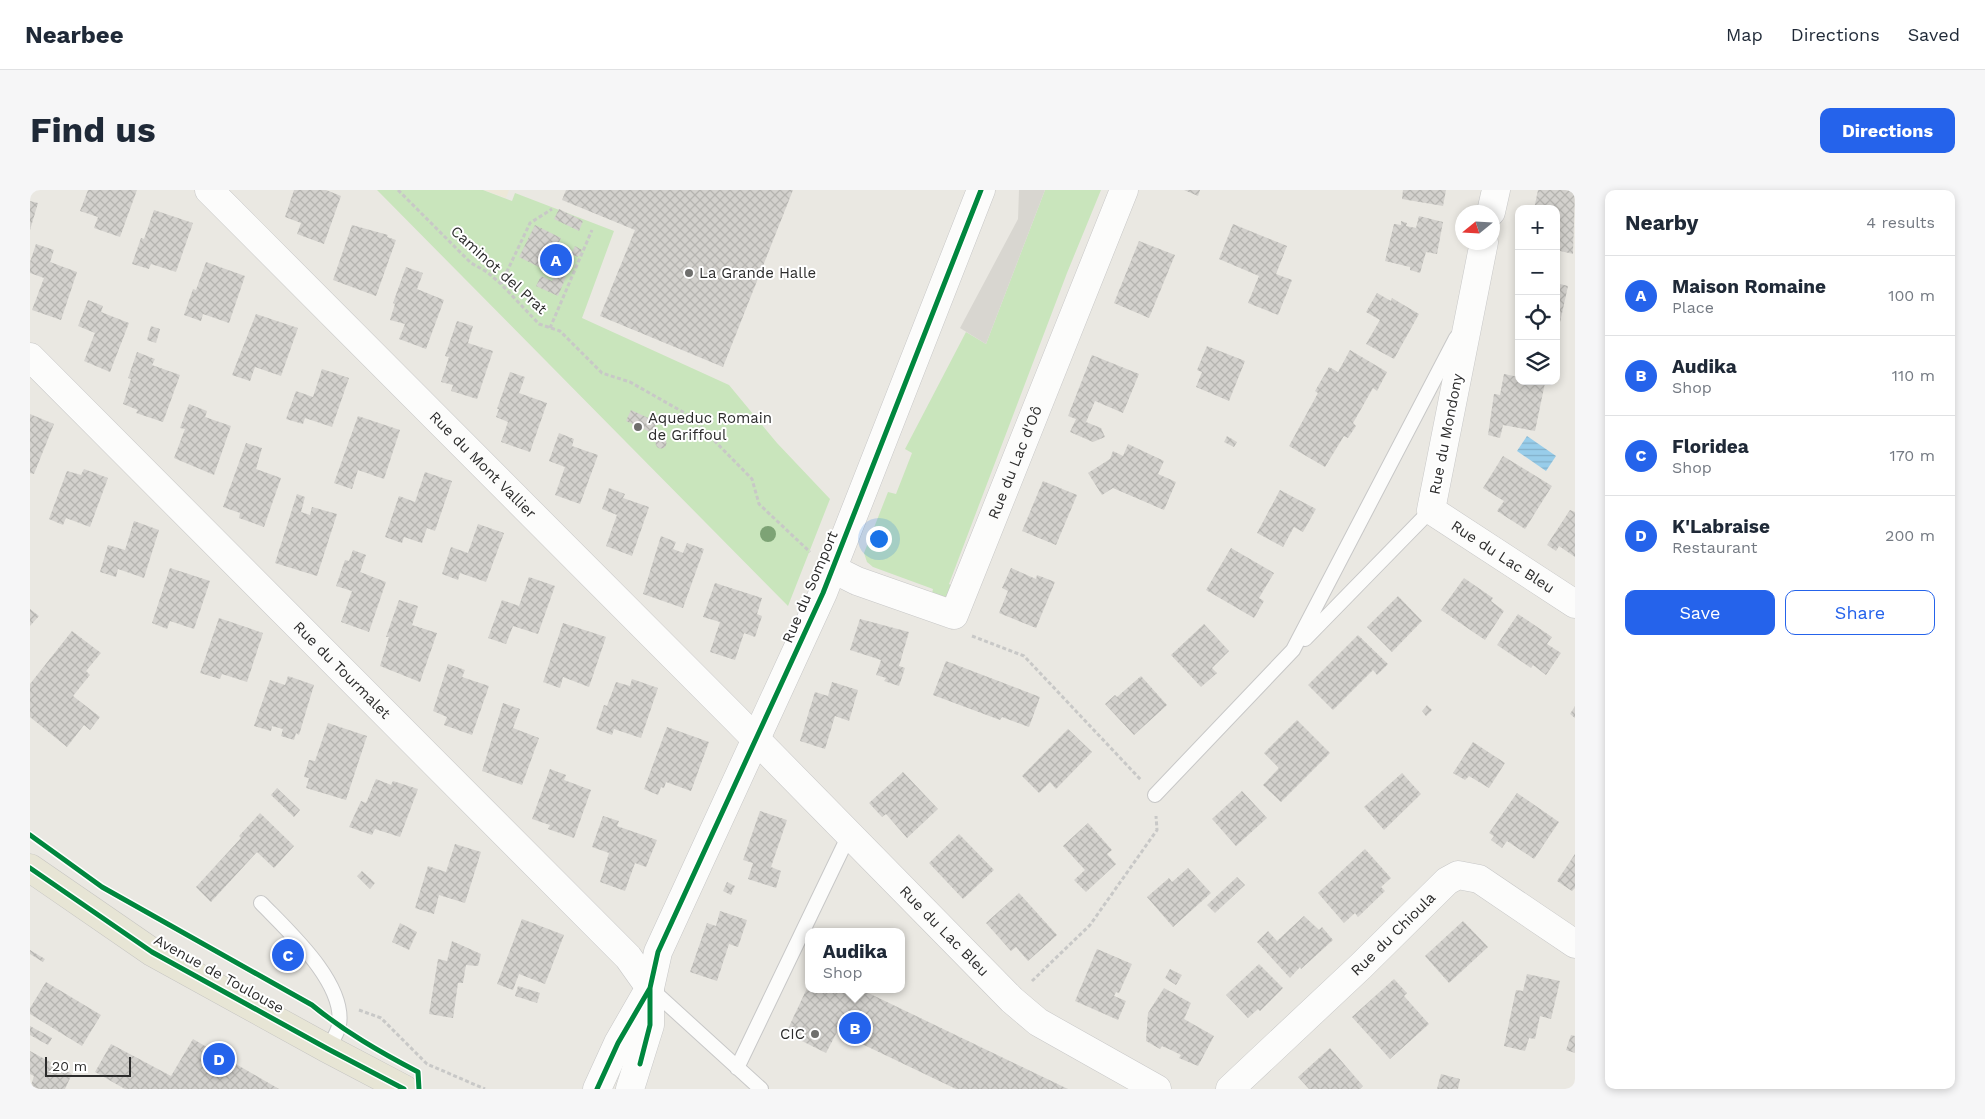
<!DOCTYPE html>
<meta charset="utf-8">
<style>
body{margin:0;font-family:"Work Sans",sans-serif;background:#f6f6f7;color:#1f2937}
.controls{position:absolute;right:15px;top:15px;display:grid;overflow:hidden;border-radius:10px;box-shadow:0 2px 8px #0003}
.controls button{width:45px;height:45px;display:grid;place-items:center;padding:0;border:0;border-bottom:1px solid #e0e1e3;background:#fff;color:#1f2937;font:25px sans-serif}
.compass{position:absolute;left:1425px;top:15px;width:45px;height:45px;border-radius:50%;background:#fff;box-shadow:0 2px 8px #0003;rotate:252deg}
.scale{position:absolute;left:15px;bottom:12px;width:86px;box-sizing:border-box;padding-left:5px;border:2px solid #2c2c2c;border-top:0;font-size:14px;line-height:18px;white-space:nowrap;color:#2c2c2c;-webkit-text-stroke:4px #fff;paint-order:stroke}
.you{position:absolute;left:848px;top:348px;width:18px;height:18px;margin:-12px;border:4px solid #fff;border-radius:50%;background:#1a73e8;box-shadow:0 0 0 8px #1a73e833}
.badge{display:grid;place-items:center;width:32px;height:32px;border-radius:50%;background:#2563eb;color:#fff;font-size:16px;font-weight:700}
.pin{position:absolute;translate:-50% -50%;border:2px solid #fff;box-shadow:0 1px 5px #0006}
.popup{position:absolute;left:775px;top:738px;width:100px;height:65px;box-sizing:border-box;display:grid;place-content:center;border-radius:10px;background:#fff;filter:drop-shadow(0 1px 4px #0005);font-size:16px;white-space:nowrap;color:#747a83}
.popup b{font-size:19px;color:#1f2937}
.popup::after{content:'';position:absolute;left:50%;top:100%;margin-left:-10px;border:10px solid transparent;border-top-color:#fff}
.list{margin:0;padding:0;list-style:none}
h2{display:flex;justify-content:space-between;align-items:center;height:65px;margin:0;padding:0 20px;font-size:21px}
h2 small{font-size:16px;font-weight:400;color:#747a83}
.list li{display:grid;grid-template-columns:32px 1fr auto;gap:15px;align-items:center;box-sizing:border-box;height:80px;padding:0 20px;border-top:1px solid #e0e1e3}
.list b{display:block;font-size:19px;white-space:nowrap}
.list p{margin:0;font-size:16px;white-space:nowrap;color:#747a83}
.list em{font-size:16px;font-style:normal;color:#747a83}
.actions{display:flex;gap:10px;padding:15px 20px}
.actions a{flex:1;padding:11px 0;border:1px solid #2563eb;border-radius:10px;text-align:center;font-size:18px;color:#2563eb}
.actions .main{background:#2563eb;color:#fff}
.icon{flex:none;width:28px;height:28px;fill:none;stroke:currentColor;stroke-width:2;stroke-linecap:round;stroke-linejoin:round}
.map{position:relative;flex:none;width:1545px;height:899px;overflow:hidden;border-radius:10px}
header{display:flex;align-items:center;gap:30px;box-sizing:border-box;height:70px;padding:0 25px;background:#fff;border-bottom:1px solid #e0e1e3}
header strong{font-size:24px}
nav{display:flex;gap:28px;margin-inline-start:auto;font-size:18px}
.intro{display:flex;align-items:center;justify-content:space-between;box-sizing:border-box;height:120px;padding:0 30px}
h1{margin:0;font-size:35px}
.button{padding:12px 22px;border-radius:10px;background:#2563eb;color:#fff;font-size:18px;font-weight:700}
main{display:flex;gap:30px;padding:0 30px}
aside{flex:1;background:#fff;border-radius:10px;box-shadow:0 2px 8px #0003}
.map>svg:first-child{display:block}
.education{fill:#ede8d8}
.grass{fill:#c9e5bc}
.plaza{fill:#d8d6d0}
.water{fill:url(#water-rules)}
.building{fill:url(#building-cross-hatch)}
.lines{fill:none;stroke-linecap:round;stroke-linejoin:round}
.service-casing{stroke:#c7c7c7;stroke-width:16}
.minor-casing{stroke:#c7c7c7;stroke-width:29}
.primary-casing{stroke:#c6c5c2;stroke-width:29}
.path{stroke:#c8c8c7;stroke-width:3;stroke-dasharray:4 2.5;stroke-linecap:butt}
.service{stroke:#fcfcfb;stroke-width:14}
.minor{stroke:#fcfcfb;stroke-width:28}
.primary{stroke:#e7e5d5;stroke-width:28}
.cycleway-casing{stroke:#fff;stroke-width:8}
.cycleway{stroke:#00873e;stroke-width:5}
.tree{fill:#7da375}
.poi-dot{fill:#6e6e6c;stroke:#fff;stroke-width:2}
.labels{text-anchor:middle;stroke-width:4;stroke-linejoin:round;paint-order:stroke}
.street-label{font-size:15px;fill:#2c2c2c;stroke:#fff}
.poi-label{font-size:15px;fill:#2c2c2c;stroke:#fff;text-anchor:start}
</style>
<header>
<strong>Nearbee</strong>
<nav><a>Map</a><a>Directions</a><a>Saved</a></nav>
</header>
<div class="intro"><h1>Find us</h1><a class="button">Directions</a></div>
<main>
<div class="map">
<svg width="1545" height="899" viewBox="0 0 1545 899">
<defs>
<pattern id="water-rules" width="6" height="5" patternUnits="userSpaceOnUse" patternTransform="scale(1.25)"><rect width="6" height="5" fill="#98cdea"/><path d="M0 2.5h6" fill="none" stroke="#83b0c9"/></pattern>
<pattern id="building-cross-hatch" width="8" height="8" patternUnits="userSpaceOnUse" patternTransform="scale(1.25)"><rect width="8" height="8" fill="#d3d1cd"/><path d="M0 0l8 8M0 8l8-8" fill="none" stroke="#b5b4b0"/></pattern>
</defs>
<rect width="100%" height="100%" fill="#eae8e2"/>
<path class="education" d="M454,0H479L476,8Z"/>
<path class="grass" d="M347,0H453L482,11L485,3L584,41L552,128L699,195L747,253L800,309L758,416Z
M1015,0H1071L1037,83L919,394L926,398C918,407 913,410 901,407L903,399L843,377L837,372L834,363L858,302L866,304L882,263L875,259L936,142L956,154Z"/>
<path class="plaza" d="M989,0H1015L956,154L930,138L988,29Z"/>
<path class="water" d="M1497,246L1526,266L1516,281L1487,261Z"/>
<path class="building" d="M58,0H107L90,47L64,38L68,27L50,21Z
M264,0H296L311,6L294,54L267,44L271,33L255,27Z
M536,0H763L693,177L570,126L605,40L532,10Z
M1154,0H1170L1168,6Z
M1373,0H1416L1413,16L1372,9Z
M1508,0H1545L1543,64L1526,60V19H1504Z
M0,11L8,13L0,40Z
M529,19L553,31L549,41L524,29Z
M124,20L163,33L146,82L121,74L119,79L102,74L111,48L114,49Z
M1389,26L1413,32L1407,64L1396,62L1390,83L1380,80V77L1355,71L1364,34L1371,35V31L1377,33L1376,36L1386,38Z
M1203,34L1257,56L1246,84L1262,90L1248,125L1218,113L1229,86L1189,69Z
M322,35L358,45L357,47L366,50L346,106L303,90Z
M505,35L531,48L515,80L489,67Z
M1109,51L1145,65L1119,128L1084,113Z
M6,54L24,60L20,72L47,82L31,130L2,120L14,88L0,83V72Z
M545,56L552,60L548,67L541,64Z
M176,72L215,86L199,133L173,124L171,131L154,125L163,99L166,100Z
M376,77L393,83L387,99L414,110L396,159L369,149L375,134L360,130L365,114L363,113Z
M526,82L536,87L528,106L506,96L511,86L522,91Z
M1526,93L1538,96L1527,146H1526Z
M1347,103L1361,111L1362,108L1389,124L1364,169L1336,154L1350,130L1336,122Z
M58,110L73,116L71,122L99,133L80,182L54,171L65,143L48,136Z
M226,124L268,138L251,186L225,177L220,191L202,185Z
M427,131L443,136L438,153L463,161L447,209L421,201L423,195L411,192L419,167L415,166Z
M121,136L130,139L126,153L117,150Z
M1177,156L1215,171L1199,211L1166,197L1172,182L1167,180Z
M1320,160L1357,182L1347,201L1343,198L1323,233L1326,236L1318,248L1314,246L1295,277L1259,256L1288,203L1285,201L1299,177L1308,182Z
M107,162L125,169L122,175L150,185L133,232L106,223L108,220L93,214L101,189L98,188Z
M1062,165L1109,184L1093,223L1065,211L1056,232L1071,238L1075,247L1063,252L1040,242L1046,229L1038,226Z
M292,179L319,188L302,237L275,228L273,234L256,229L266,201L283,207Z
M480,182L495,187L489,203L517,213L500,262L471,252L478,232L466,227L469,219H467Z
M1474,184L1489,187V191L1515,193L1505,241L1473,235L1470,248L1458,245L1464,204L1470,205Z
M159,214L177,221L175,227L201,236L184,285L144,268L155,239L150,238Z
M601,220L627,232L622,243L596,231Z
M0,224L24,234L4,284L0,283Z
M328,226L370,240L354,289L328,280L322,299L304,293Z
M529,243L544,249L542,256L568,265L550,314L525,305L535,277L519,271Z
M1197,246L1207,252L1204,257L1194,252Z
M625.5 253a5.5 5.5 0 1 1 11 0a5.5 5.5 0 1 1-11 0Z
M216,253L232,258L226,279L251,288L234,337L209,328L210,323L193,317Z
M1098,254L1134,271L1128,284L1146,292L1134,320L1083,298L1072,305L1058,283L1080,269L1083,261L1093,266Z
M1473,266L1522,296L1495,339L1467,321L1474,311L1453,298Z
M54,279L78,288L60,337L36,328L33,335L19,329L37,281L51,285Z
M395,282L422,291L405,341L397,338L392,353L374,347L372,353L355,347L369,306L385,312Z
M1013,291L1047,305L1026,355L992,341Z
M579,298L595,304L593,308L619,317L602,366L576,356L587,325L572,319Z
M1250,300L1286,319L1273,342L1264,337L1253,357L1227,343Z
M267,304L275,307L271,322L280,325L282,317L307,324L287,386L245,373Z
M1540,320L1545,322V367L1529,356L1526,361L1517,355Z
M104,331L129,340L114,388L88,379L86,387L70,382L78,355L95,360Z
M448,334L474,343L456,392L430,383L428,390L412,384L421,357L438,363Z
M631,346L646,352L643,359L653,363L657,353L674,359L653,418L613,404Z
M1201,358L1244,383L1229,408L1234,411L1224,428L1176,400Z
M323,360L336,365L330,382L356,392L339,442L311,432L322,401L306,396L315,370L319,371Z
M140,378L180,391L164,439L140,431L137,439L122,433Z
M981,378L1006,389L1007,385L1025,392L1006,438L969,423L978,401L972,398Z
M499,387L525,396L508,444L483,436L476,454L458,448L472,410L489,416Z
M1434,388L1463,408L1461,411L1474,421L1455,450L1411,420Z
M685,393L732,408L727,424L732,426L725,447L714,443L705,470L680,462L690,432L673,427Z
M1368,406L1392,431L1362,462L1337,437Z
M369,410L388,416L382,435L407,443L390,492L350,476L359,447H356Z
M0,419L9,426L0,436Z
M1488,424L1522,447L1517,454L1531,463L1516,485L1503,475L1501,478L1467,455Z
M189,428L233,443L217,492L192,484L190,489L170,483Z
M830,429L879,442L869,476L875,478L869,496L854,491L856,488L846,485L851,470L820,460Z
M533,433L576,447L559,497L533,487L530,498L513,492Z
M1174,434L1199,461L1182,478L1187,483L1171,497L1141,465Z
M42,441L71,463L56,481L60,485L43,506L70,527L60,540L54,535L37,557L0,527V494Z
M1328,445L1358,474L1347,485L1343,480L1303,520L1278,495Z
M916,471L1010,507L999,537L972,527L970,530L903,505Z
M418,474L435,480L432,487L459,496L442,545L414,535L417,527L403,521Z
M258,486L284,495L269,545L266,543L264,550L251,546L253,539L242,536L241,541L224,536L240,490L255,495Z
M1111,486L1137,515L1104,545L1075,514L1085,505L1087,507Z
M602,489L628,498L611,548L584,539L582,545L566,539L574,515L577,516L586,492L600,496Z
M802,492L828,500L819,531L805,526L795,559L770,551L785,502L798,506Z
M473,513L490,519L483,538L509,548L492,595L452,581Z
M1397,515L1402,520L1396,526L1392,521Z
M1545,516V528L1540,524Z
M1267,530L1300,563L1251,612L1233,595L1249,578L1234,563Z
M298,533L337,546L316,610L276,598L279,588L274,587L279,570L285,571Z
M637,537L679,552L661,601L636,592L634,598L631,597L628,605L614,599Z
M1038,539L1062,562L1026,599L1020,592L1009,603L992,586Z
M1443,552L1475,573L1459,598L1439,586L1435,590L1423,583Z
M520,579L536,585L534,590L561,600L544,648L518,639L520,635L502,629Z
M873,582L908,619L877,648L856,624L852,627L839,613Z
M1372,583L1391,604L1354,640L1334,617Z
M346,589L361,595L363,591L388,599L370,647L345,639L342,645L319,637L331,611L336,613Z
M247,598L270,620L264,627L241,605Z
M1212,601L1237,628L1206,656L1182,629Z
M1487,603L1529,632L1504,669L1477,651L1472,658L1461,650L1464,646L1459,643Z
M730,621L757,630L741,677L751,681L746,698L718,689L723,673L713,670Z
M230,623L264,656L244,678L227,662L181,712L166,697L211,648L209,646Z
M573,626L589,631L587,636L627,650L616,677L605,673L595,701L570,692L579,663L562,657Z
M1058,633L1082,660L1077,664L1086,674L1056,702L1044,690L1055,680L1033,656Z
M929,644L964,680L933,709L899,673Z
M425,654L451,662L435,713L409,705L404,724L385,718L398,676L416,682Z
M1335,659L1361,688L1351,697L1355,701L1328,727L1325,723L1314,733L1288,703Z
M1545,664V698L1542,701L1527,691Z
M1158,678L1181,703L1143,737L1117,707L1139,688L1142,692Z
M332,681L345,693L340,699L327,686Z
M1207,687L1215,695L1185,723L1177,715Z
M697,692L705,696L701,705L693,701Z
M989,703L1027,745L998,771L986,757L981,761L956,733Z
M690,721L717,730L708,757L699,754L687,791L660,782L677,733L686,736Z
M1274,726L1289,740L1292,737L1303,750L1271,779L1270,777L1260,788L1227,752L1238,741L1247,751Z
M492,729L534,745L515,794L489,784L483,800L467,794Z
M1433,731L1458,757L1419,793L1395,766Z
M370,733L387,742L379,760L362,752Z
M422,751L451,764L448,776L436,775L433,793H428L423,828L399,824L408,769L417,771Z
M1067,759L1102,774L1089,803L1086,802L1084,806L1096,811L1088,830L1045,811Z
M0,760L15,769L13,772L0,764Z
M1229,774L1253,798L1230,821L1228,819L1218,828L1196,805Z
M1140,779L1152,785L1146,795L1135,788Z
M1497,784L1530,791L1521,829L1510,826L1505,849L1499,848L1495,861L1474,856L1486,800L1493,801Z
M1364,789L1377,803L1374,806L1399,834L1360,869L1322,827Z
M16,792L71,825L52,856L0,824V818Z
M779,794V799H830L1038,899H926L807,842L796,863L756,843Z
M488,796L510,803L507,813L485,806Z
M1134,798L1161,813L1154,829L1184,846L1168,876L1149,868L1151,865L1141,860L1132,856L1130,859L1116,851L1118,823Z
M0,836L22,848L18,855L0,845Z
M1541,845L1545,846V863L1536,860Z
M163,849L249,899H95L65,882L81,854L141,886Z
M1300,858L1333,896L1330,899H1279L1268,887Z
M0,861L42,884L35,899H0L4,886L0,884Z
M1411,884L1430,889L1428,899H1407Z"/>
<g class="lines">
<g class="service-casing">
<path id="service" d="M1275,449L1401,320
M1125,605L1263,460L1426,148
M231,713C258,741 316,793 309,835C308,843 301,852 298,859
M620,798L731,899
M707,878L819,645"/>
</g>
<g class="minor-casing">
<g id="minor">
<path id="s1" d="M179,0L705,528L982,810L1008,832L1127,899"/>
<path d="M1461,22L1466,0"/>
<path id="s2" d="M1454,52L1401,320L1545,414"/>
<path id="s3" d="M0,167L598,767L620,798"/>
<path id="s4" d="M803,379L827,391L924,425L1094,0"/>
<path d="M567,899L588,853L619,799"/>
<path d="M600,899L620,835V798L628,762L793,403L951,0"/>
<path id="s5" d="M1200,899L1331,776L1417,691L1428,685L1449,689L1545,754"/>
</g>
</g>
<g class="primary-casing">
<path id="primary" d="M0,678L122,762L298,859L374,899"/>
</g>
<path class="path" d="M368,0L441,73L457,82L471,94L509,134L530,141L572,183L600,192L660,226L722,289L729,314L780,362
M471,94L500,33L522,19
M520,138L562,40
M942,446L994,466L1111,590
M1002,791L1060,735L1127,640L1126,626
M329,820L351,828L397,874L455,899"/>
<use href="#service" class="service"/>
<use href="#minor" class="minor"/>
<use href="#primary" class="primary"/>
<g class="cycleway-casing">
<path id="cycleway" d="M0,645L72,697L282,815C315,842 350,862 388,882L389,899
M0,678L122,762L298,859L374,899
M610,874L620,835V798L628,762L793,403L951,0
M567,899L588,853L620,798"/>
</g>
<use href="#cycleway" class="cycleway"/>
</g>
<circle class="tree" cx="738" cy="344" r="8"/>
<g class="poi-dot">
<circle cx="659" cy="83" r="5"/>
<circle cx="608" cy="237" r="5"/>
<circle cx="785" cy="844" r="5"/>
</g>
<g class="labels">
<g class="street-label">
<text transform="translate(469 80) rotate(42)" y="5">Caminot del Prat</text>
<text transform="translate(1416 244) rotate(-79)" y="5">Rue du Mondony</text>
<text dy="5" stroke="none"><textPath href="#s4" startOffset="294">Rue du Lac d'Oô</textPath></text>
<text dy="5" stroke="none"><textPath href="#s1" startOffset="388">Rue du Mont Vallier</textPath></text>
<text dy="5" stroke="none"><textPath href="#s2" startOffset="359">Rue du Lac Bleu</textPath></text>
<text transform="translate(780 397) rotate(-67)" y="5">Rue du Somport</text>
<text dy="5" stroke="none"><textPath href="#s3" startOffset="442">Rue du Tourmalet</textPath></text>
<text dy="5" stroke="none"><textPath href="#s1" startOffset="1044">Rue du Lac Bleu</textPath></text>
<text dy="5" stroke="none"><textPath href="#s5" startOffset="225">Rue du Chioula</textPath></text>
<text transform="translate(189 784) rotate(29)" y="5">Avenue de Toulouse</text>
</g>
<g class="poi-label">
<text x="669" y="88">La Grande Halle</text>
<text x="618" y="233">Aqueduc Romain<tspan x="618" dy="17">de Griffoul</tspan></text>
<text x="775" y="849" text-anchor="end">CIC</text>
</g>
</g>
</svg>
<div class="controls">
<button>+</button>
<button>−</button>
<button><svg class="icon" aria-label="locate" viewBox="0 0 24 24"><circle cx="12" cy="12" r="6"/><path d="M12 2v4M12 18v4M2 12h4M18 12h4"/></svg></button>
<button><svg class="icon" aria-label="layers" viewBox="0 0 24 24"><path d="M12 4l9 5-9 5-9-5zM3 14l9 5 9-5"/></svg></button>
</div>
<svg class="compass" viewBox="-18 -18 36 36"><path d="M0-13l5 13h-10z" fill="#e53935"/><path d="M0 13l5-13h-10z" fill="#747a83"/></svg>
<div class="scale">20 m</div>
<div class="you"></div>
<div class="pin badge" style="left:526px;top:70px">A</div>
<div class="pin badge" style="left:825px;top:838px">B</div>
<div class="popup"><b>Audika</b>Shop</div>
<div class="pin badge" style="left:258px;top:765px">C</div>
<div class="pin badge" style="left:189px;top:869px">D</div>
</div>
<aside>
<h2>Nearby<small>4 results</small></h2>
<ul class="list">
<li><span class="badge">A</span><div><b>Maison Romaine</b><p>Place</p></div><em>100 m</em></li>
<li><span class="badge">B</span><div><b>Audika</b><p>Shop</p></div><em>110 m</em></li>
<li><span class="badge">C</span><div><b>Floridea</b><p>Shop</p></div><em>170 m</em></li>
<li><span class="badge">D</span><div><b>K'Labraise</b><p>Restaurant</p></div><em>200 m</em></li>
</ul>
<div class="actions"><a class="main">Save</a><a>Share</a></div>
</aside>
</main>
